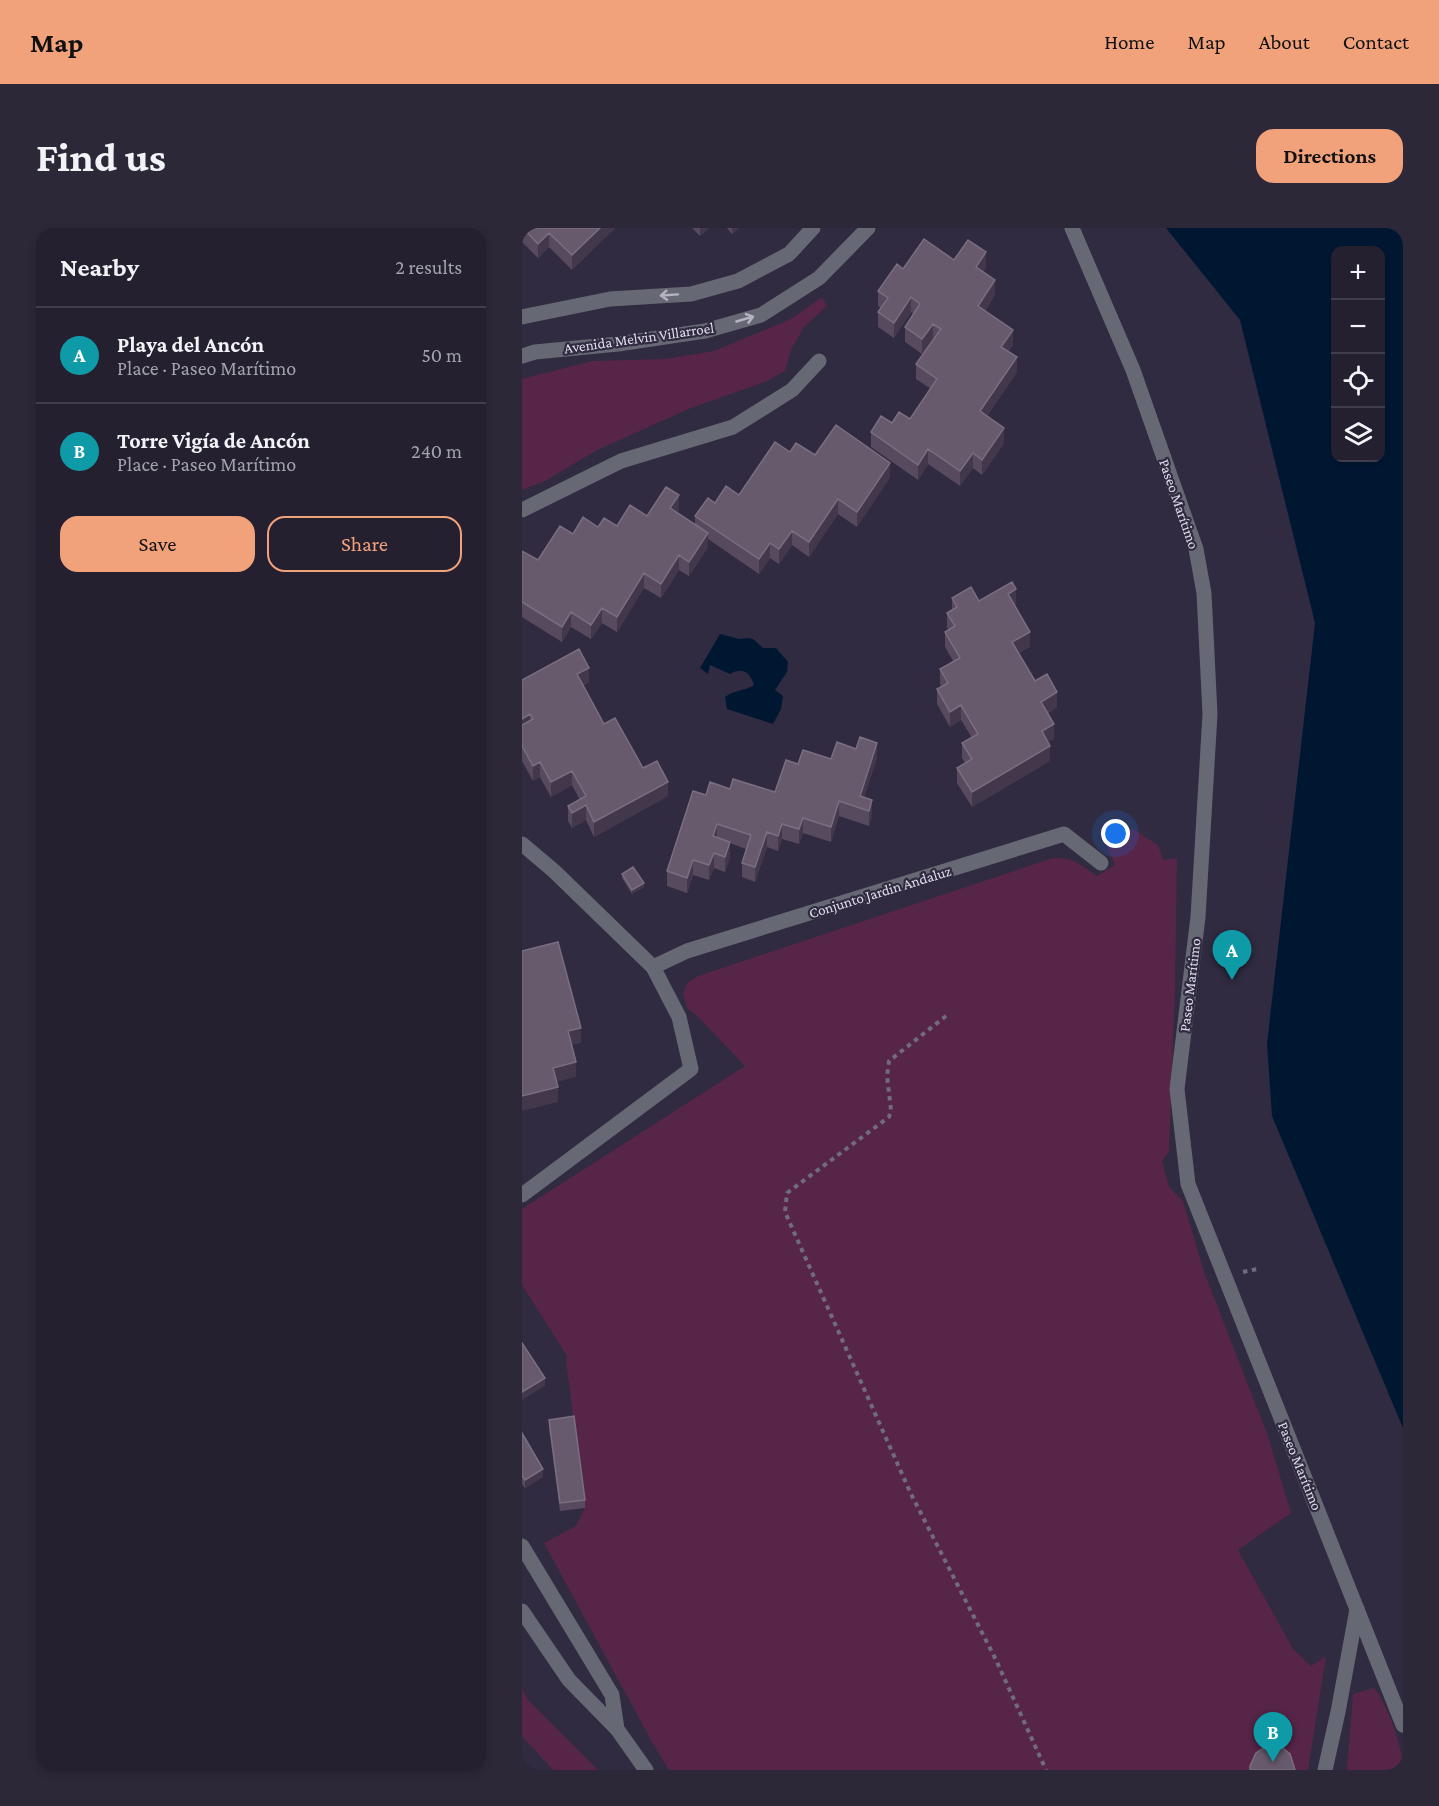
<!DOCTYPE html>
<meta charset="utf-8">
<style>
body{margin:0;font-family:"Crimson Pro",serif;background:#2c2838;color:#f1f3f6}
.controls{position:absolute;right:18px;top:18px;display:grid;overflow:hidden;border-radius:12px;box-shadow:0 3px 9px #0003}
.controls button{width:54px;height:54px;display:grid;place-items:center;padding:0;border:0;border-bottom:2px solid #413e4c;background:#242030;color:#f1f3f6;font:30px sans-serif}
.you{position:absolute;left:594px;top:606px;width:21px;height:21px;margin:-15px;border:4px solid #fff;border-radius:50%;background:#1a73e8;box-shadow:0 0 0 9px #1a73e833}
.badge{display:grid;place-items:center;width:39px;height:39px;border-radius:50%;background:#f1a27b;color:#fff;font-size:20px;font-weight:700}
.pin{position:absolute;translate:-50% -50px;filter:drop-shadow(0 2px 3px #0008)}
.pin::after{content:'';position:absolute;top:32px;width:21px;height:18px;background:inherit;clip-path:polygon(0 0,100% 0,50% 100%)}
.list{margin:0;padding:0;list-style:none}
h2{display:flex;justify-content:space-between;align-items:center;height:78px;margin:0;padding:0 24px;font-size:26px}
h2 small{font-size:20px;font-weight:400;color:#a3a3ab}
.list li{display:grid;grid-template-columns:39px 1fr auto;gap:18px;align-items:center;box-sizing:border-box;height:96px;padding:0 24px;border-top:2px solid #413e4c}
.list b{display:block;font-size:22px;white-space:nowrap}
.list p{margin:0;font-size:20px;white-space:nowrap;color:#a3a3ab}
.list em{font-size:20px;font-style:normal;color:#a3a3ab}
.actions{display:flex;gap:12px;padding:18px 24px}
.actions a{flex:1;padding:14px 0;border:2px solid #f1a27b;border-radius:18px;text-align:center;font-size:21px;color:#f1a27b}
.actions .main{background:#f1a27b;color:#111}
.icon{flex:none;width:33px;height:33px;fill:none;stroke:currentColor;stroke-width:2;stroke-linecap:round;stroke-linejoin:round}
.map{position:relative;flex:none;width:881px;height:1542px;overflow:hidden;border-radius:18px}
header{display:flex;align-items:center;gap:36px;box-sizing:border-box;height:84px;padding:0 30px;background:#f1a27b;color:#111}
header strong{font-size:28px}
nav{display:flex;gap:33px;margin-inline-start:auto;font-size:21px}
.intro{display:flex;align-items:center;justify-content:space-between;box-sizing:border-box;height:144px;padding:0 36px}
h1{margin:0;font-size:42px}
.button{padding:15px 27px;border-radius:18px;background:#f1a27b;color:#111;font-size:21px;font-weight:700}
main{display:flex;gap:36px;padding:0 36px}
aside{flex:1;background:#242030;border-radius:18px;box-shadow:0 3px 9px #0003}
.map>svg:first-child{display:block}
.green{fill:#572548}
.water{fill:#001732;fill-rule:evenodd}
.lines{fill:none;stroke-linecap:round;stroke-linejoin:round}
.path{stroke:#706b7e;stroke-width:4;stroke-dasharray:4.5 4.5;stroke-linecap:butt}
.lane{stroke:#666974;stroke-width:15}
.street{stroke:#666974;stroke-width:15}
.wall{fill:#584a5e}
.shaded-wall{fill:#42374b}
.building{fill:#675a6d;stroke:#7a6e81;stroke-width:1.5}
.oneway{stroke:#b5b4c1}
.labels{text-anchor:middle;stroke-width:4.5;stroke-linejoin:round;paint-order:stroke}
.street-label{font-size:15px;fill:#e0ddeb;stroke:#302b40}
</style>
<header>
<strong>Map</strong>
<nav><a>Home</a><a>Map</a><a>About</a><a>Contact</a></nav>
</header>
<div class="intro"><h1>Find us</h1><a class="button">Directions</a></div>
<main>
<aside>
<h2>Nearby<small>2 results</small></h2>
<ul class="list">
<li><span class="badge" style="background:#0f9aa8">A</span><div><b>Playa del Ancón</b><p>Place · Paseo Marítimo</p></div><em>50 m</em></li>
<li><span class="badge" style="background:#0f9aa8">B</span><div><b>Torre Vigía de Ancón</b><p>Place · Paseo Marítimo</p></div><em>240 m</em></li>
</ul>
<div class="actions"><a class="main">Save</a><a>Share</a></div>
</aside>
<div class="map">
<svg width="881" height="1542" viewBox="0 0 881 1542">
<rect width="100%" height="100%" fill="#302b40"/>
<path class="green" d="M300,69L305,78L282,99L269,122L263,143L243,154L169,180L75,222L23,253L0,262V151L70,133L144,131L192,123L269,91Z
M611,601L636,617L641,632L655,630L653,759L647,923L640,933L647,959L661,973L682,1044L746,1208L769,1285L716,1322L771,1421L789,1438L804,1428L786,1542H147L130,1514L22,1315L54,1298L63,1279L44,1133L45,1128L0,1057V981L223,838L175,788L166,781L161,766L165,755L176,748L528,631C549,627 558,637 575,648L593,637L585,619Z
M852,1460C866,1477 881,1520 881,1542H825L831,1466Z
M0,1461L6,1472L76,1542H31L0,1508Z"/>
<path class="water" d="M644,0H881V1200L750,888L745,816L793,395L718,92ZM858,22V230H814V22Z
M198,406L217,411L226,410L231,411L241,420H254L266,434L265,444L253,462L261,468L259,481L251,496L205,481L203,469C212,462 223,463 232,457C228,444 220,439 208,446L188,437L186,446L178,440Z"/>
<g class="lines">
<path class="path" d="M424,788L367,833L365,848L369,882L367,889L265,965L263,984L389,1266L474,1432L524,1542
M721,1044L735,1041"/>
<path class="lane" d="M0,282L99,233L211,199L270,162L297,133
M0,616L32,643L131,739L157,789L169,841L0,967
M131,739L165,723L542,606L579,635
M0,1318L90,1467L95,1501
M0,1383L47,1452L95,1501L124,1542
M803,1542L816,1484L835,1381"/>
<path class="street" d="M550,0L611,142L674,321L682,365L688,486L676,689L655,861L666,956L881,1497
M0,89L88,71L169,66L216,53L267,26L291,0
M0,128L13,124L96,116L183,103L239,87L297,50L346,0"/>
</g>
<path class="wall" d="M0,0H93L50,42L27,19L16,30L0,14Z
M170,0H187L178,8Z
M205,0H217L210,6Z
M432,32L464,39L461,44L473,67L463,83L491,117L486,124L495,144L465,188L482,215L460,247L451,240L438,258L406,236L396,252L349,219V204L370,195L388,191L409,161L394,151V136L412,111L400,126L383,114V99L392,86L389,84L372,110L356,99V84L359,80L356,78V63L381,41Z
M268,224L293,227L368,249L335,299L316,286L287,329L270,317L257,336L248,330L237,346L186,311V319L167,348L157,342L139,370L122,360L95,404L80,395L69,411L49,399L40,414L0,389V323L16,332L51,306L76,299L95,298L125,288L157,282L155,285L173,297V288L193,275L217,267Z
M430,370L494,376L492,377L508,419L497,425L513,453L535,479L526,485L532,511L526,514L528,533L450,579L435,555V540L443,535L440,530V515L450,510L439,492L428,499L415,476V461L420,459L418,456V441L431,433L423,419V404L427,402L425,400V385L430,382Z
M0,452L67,454L61,458L82,496L146,568L72,609L64,592L50,600L46,593V578L58,572L50,557L29,569L18,549L11,553L0,533Z
M355,530L342,569L350,587L347,598L317,588L309,614L281,605L277,616L260,611L256,623L245,619L233,654L220,649V635L224,621L208,615V629L203,644L192,640L187,652L171,647L165,665L145,658V643L208,561L253,564L276,536L309,531Z
M100,646L122,659L110,666L100,650Z
M27,1192L63,1272V1280L38,1283L27,1200Z
M0,1205L21,1249L3,1260L0,1256Z"/>
<path class="shaded-wall" d="M78,0H93L50,42V27Z
M178,0H187L178,8Z
M210,0H217L210,6Z
M27,5V19L16,30V16Z
M464,24V39L454,54V39Z
M473,52V67L456,93V78Z
M389,69V84L372,110V95Z
M411,96V111L400,126V111Z
M491,102V117L479,134V119Z
M495,129V144L458,198V183Z
M482,200V215L460,247V232Z
M406,221V236L396,252V237Z
M451,225V240L438,258V243Z
M368,235V249L335,299V284Z
M157,267V282L148,295V280Z
M316,271V286L287,329V314Z
M270,303V317L257,336V321Z
M186,305V319L167,348V334Z
M248,315V330L237,346V331Z
M157,327V342L139,370V356Z
M122,345V360L95,404V389Z
M494,361V376L486,381V366Z
M80,380V395L69,411V397Z
M49,384V399L40,414V399Z
M508,404V419L490,429V414Z
M67,440V454L55,461V446Z
M535,464V479L519,488V474Z
M439,477V492L428,499V484Z
M8,486V501L0,506V491Z
M532,496V511L520,518V503Z
M355,515V530L339,580L338,568Z
M528,518V533L450,579V564Z
M18,534V549L11,553V538Z
M50,543V557L29,569V554Z
M146,554V568L72,609V594Z
M350,572V587L347,598V583Z
M317,573V588L309,614V599Z
M64,577V592L50,600V585Z
M281,590V605L277,616V601Z
M195,596V611L191,608Z
M260,596V611L256,623V608Z
M245,604V619L233,654V639Z
M208,614V629L203,644V629Z
M192,625V640L187,652V637Z
M171,632V647L165,665V650Z
M122,655V659L110,666V662Z
M59,800V815L46,818V803Z
M54,834V849L31,855V840Z
M36,859V874L0,883V868Z
M23,1150V1158L0,1172V1164Z
M21,1241V1249L3,1260V1252Z"/>
<path class="building" d="M1,0H78L50,27L27,5L16,16Z
M402,11L432,32L446,12L464,24L454,39L473,52L456,78L491,102L479,119L495,129L458,183L482,200L460,232L451,225L438,243L406,221L396,237L349,204L359,188L370,195L377,184L388,191L415,151L394,136L419,101L411,96L400,111L383,99L398,76L389,69L372,95L356,84L366,70L356,63L375,36L381,41Z
M314,197L368,235L335,284L316,271L287,314L270,303L257,321L248,315L237,331L173,288L186,270L193,275L204,258L217,267L253,214L268,224L274,215L293,227Z
M144,259L157,267L148,280L186,305L167,334L157,327L139,356L122,345L95,389L80,380L69,397L49,384L40,399L0,374V323L16,332L38,298L51,306L61,289L76,299L82,290L95,298L108,277L125,288Z
M490,354L494,361L486,366L508,404L490,414L513,453L525,446L535,464L519,474L532,496L520,503L528,518L450,564L435,540L450,531L440,515L456,506L439,477L428,484L415,461L426,455L418,441L438,430L423,404L433,398L425,385L435,379L430,370L449,359L457,373Z
M57,421L67,440L55,446L82,496L93,490L121,540L135,533L146,554L72,594L64,577L50,585L46,578L64,568L50,543L29,554L18,534L11,538L0,518V497L11,491L8,486L0,491V452Z
M338,509L355,515L338,568L350,572L347,583L317,573L309,599L281,590L277,601L260,596L256,608L245,604L233,639L220,635L229,607L195,596L191,608L208,614L203,629L192,625L187,637L171,632L165,650L145,643L171,563L184,567L188,554L208,561L211,551L253,564L264,532L276,536L281,522L309,531L315,514L334,521Z
M111,639L122,655L110,662L100,646Z
M36,714L59,800L46,803L54,834L31,840L36,859L0,868V722V723Z
M0,1115L23,1150L0,1164Z
M52,1188L63,1272L38,1275L27,1192Z
M0,1205L21,1241L3,1252L0,1248Z
M755,1519L762,1521L768,1526L773,1542H728V1538L734,1525L740,1521Z"/>
<defs><path id="oneway-shaft" d="M-6 0H5M1.5-3L5.5 0L1.5 3" fill="none" stroke-width="1.6" stroke-linecap="round" stroke-linejoin="round" transform="scale(1.5)"/></defs>
<g class="oneway">
<use href="#oneway-shaft" transform="translate(147 67) rotate(176)"/>
<use href="#oneway-shaft" transform="translate(223 91) rotate(-16)"/>
</g>
<g class="labels">
<g class="street-label">
<text transform="translate(117 110) rotate(-8)" y="5">Avenida Melvin Villarroel</text>
<text transform="translate(657 276) rotate(71)" y="5">Paseo Marítimo</text>
<text transform="translate(358 664) rotate(-17)" y="5">Conjunto Jardin Andaluz</text>
<text transform="translate(668 757) rotate(-83)" y="5">Paseo Marítimo</text>
<text transform="translate(778 1238) rotate(68)" y="5">Paseo Marítimo</text>
</g>
</g>
</svg>
<div class="controls">
<button>+</button>
<button>−</button>
<button><svg class="icon" aria-label="locate" viewBox="0 0 24 24"><circle cx="12" cy="12" r="6"/><path d="M12 2v4M12 18v4M2 12h4M18 12h4"/></svg></button>
<button><svg class="icon" aria-label="layers" viewBox="0 0 24 24"><path d="M12 4l9 5-9 5-9-5zM3 14l9 5 9-5"/></svg></button>
</div>
<div class="you"></div>
<div class="pin badge" style="left:710px;top:752px;background:#0f9aa8">A</div>
<div class="pin badge" style="left:751px;top:1534px;background:#0f9aa8">B</div>
</div>
</main>
